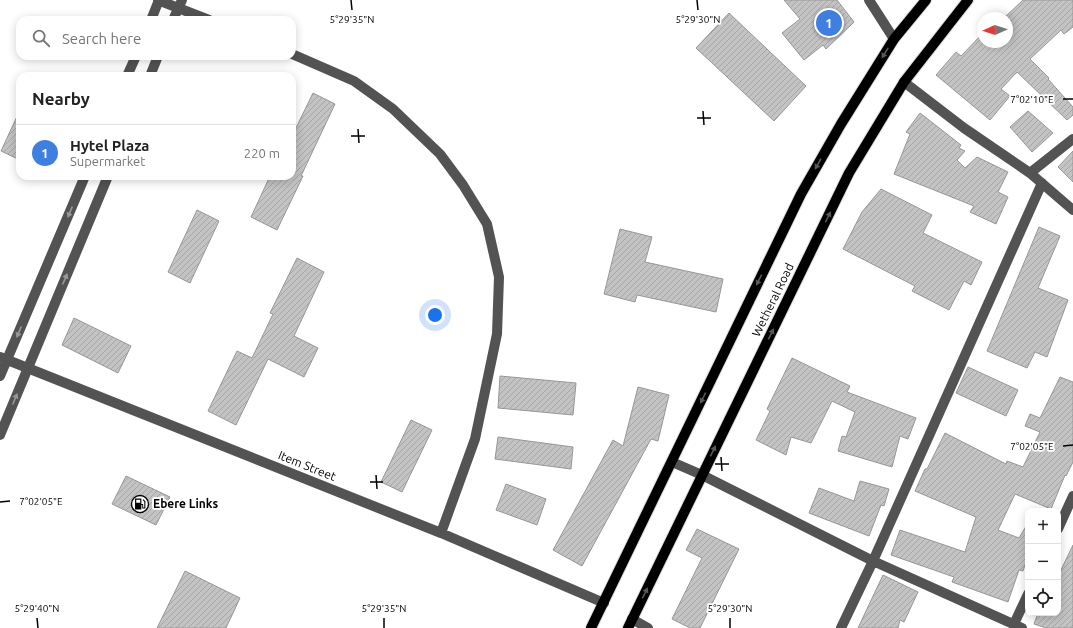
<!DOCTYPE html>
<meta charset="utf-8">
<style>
body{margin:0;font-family:Ubuntu,sans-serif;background:#f2f2f2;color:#222}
.controls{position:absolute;right:12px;bottom:12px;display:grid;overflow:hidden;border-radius:8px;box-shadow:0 2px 10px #0003}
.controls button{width:36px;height:36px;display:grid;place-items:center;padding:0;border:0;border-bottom:1px solid #e0e0e0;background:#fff;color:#222;font:20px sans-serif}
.compass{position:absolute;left:977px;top:12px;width:36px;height:36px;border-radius:50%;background:#fff;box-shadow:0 2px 10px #0003;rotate:267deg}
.you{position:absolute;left:435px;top:315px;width:14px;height:14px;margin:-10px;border:3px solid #fff;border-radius:50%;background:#1a73e8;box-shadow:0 0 0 6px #1a73e833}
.badge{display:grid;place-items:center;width:26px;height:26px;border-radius:50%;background:#111827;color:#fff;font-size:13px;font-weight:700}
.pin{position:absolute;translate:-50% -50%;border:2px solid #fff;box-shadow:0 1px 4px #0006}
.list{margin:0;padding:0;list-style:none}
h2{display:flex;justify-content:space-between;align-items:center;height:52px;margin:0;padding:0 16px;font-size:17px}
h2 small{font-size:13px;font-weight:400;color:#767676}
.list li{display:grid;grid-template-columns:26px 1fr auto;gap:12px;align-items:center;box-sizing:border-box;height:56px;padding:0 16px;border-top:1px solid #e0e0e0}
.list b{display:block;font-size:15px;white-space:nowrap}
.list p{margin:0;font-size:13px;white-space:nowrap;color:#767676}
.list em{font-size:13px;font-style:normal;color:#767676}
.icon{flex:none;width:22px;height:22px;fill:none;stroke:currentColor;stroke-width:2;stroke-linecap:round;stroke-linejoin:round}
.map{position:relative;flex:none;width:1073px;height:628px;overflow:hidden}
.search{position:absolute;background:#fff;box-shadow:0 2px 10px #0003;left:16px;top:16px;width:280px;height:44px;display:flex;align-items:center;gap:10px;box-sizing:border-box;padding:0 14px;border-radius:12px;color:#767676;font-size:15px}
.panel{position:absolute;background:#fff;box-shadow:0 2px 10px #0003;left:16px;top:72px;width:280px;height:108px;border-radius:12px}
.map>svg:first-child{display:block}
.building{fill:url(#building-hatch);stroke:#979797}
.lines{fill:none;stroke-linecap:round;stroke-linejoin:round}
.major-casing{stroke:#dbdbdb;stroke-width:12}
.minor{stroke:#535353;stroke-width:10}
.major{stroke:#000;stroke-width:10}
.oneway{fill:#595959}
.oneway2{fill:#989898}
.ticks{fill:none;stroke:#000;stroke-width:1.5}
.labels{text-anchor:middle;stroke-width:3.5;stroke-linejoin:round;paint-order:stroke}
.street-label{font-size:12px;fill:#000;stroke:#fff}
.poi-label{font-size:12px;font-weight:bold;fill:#000;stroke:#fff;text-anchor:start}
.ticks-label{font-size:10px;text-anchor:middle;fill:#000;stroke:#fff;stroke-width:3.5;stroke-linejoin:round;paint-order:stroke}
</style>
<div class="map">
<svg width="1073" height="628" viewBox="0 0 1073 628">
<defs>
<pattern id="building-hatch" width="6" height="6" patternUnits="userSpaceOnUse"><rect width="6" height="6" fill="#c3c3c3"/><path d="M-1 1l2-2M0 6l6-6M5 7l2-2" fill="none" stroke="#a6a6a6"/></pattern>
</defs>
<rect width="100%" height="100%" fill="#fff"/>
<path class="building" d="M784,0H837L854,22L826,49L823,45L804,60L782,33L800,19Z
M1023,0H1073V27L1064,34L1061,30L1030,59L1049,78L1048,79L1073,107V115L1067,120L1017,72L1001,89L1010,96L990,120L936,75L956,52L961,56L983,33V42H1007V18L1005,17Z
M729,13L806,86L774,121L696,48Z
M313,93L335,104L301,176H303L277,230L251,217L270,176H292V136Z
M20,110V160L1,151Z
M1028,111L1053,133L1032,152L1010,127Z
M920,113L961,145L959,148L965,151L957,160L965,168L977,157L1008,172L998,192L1008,197L996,224L970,212L974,206L894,174L910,134L906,132Z
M1073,151V182L1058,167Z
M881,189L932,215L923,233L982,262L971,285L964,281L949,310L912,291L915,286L843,249L862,212Z
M197,210L219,221L190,283L168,272Z
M1039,227L1060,236L1038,288L1068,300L1047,357L1035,352L1027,368L987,351Z
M620,229L652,237L645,262L723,279L716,312L637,295L635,302L604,294Z
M297,258L324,272L294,336L318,348L304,377L268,359L236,425L208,411L237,351L252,358L273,314L270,313Z
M74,318L131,346L118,373L62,345Z
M792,358L850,386L847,392L916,418L908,439L900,436L892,467L838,451L842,436L846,437L855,412L832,401L811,443L791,437L786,455L756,440L770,411L767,409Z
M968,367L1018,390L1006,416L956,393Z
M500,376L576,383L573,415L498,408Z
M1060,377L1073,382V462L1066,476L1065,475L1051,509L1015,494L998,530L1019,538L1028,523V556L1023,571L1019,570L1008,602L952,582L954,577L891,555L900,530L965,552L976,517L915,491L925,469H927L945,433L1006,464L1007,461L1023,467L1040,432L1025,426L1030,414L1040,418Z
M638,387L669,395L658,441L651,439L582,566L553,550L613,440L623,446Z
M411,420L432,430L402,492L381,482Z
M498,437L573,447L571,469L495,459Z
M126,476L170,497L156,525L112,504Z
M860,481L889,489L884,506L881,505L869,536L809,513L819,488L854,501Z
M506,484L546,499L537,525L496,510Z
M697,529L739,549L700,628H690L672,619L702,558L686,550Z
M1073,545V628H1046L1034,624L1038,613H1058V576Z
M185,571L240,598L226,628H157Z
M883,575L918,592L904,622L900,620L898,628H858Z"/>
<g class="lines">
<g class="major-casing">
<path id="major" d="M591,628L801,194L841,124L894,39L926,0
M628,628L849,173L904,82L968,0"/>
</g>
<path class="minor" d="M158,0L209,20
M869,0L894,39
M151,20L159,0
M173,20L182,0
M292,54L354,81L393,109L440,154L463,185L487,224L499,277L497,334L475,439L441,533
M127,76L136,56
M150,76L158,56
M904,82L964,128L1030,173L1073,210
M1030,173L1073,139
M0,357L441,533L604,603
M0,376L85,176
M0,435L108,176
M672,462L702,475L873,561L1022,628
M1058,529L1073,496
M632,619L648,628
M1014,624L1028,594
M841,628L873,561L1042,183"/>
<use href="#major" class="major"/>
</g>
<defs><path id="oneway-solid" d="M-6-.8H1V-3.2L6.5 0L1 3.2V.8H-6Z"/></defs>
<g class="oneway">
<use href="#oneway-solid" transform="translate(885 53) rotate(122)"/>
<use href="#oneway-solid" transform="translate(818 164) rotate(119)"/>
<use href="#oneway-solid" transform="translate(828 217) rotate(-64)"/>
<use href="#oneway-solid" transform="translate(759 280) rotate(116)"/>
<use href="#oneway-solid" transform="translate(771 334) rotate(-64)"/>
<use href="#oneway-solid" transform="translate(703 398) rotate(116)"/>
<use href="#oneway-solid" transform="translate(713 451) rotate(-64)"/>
<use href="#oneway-solid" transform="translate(645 593) rotate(-64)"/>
</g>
<g class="oneway2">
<use href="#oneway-solid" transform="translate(70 212) rotate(113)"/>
<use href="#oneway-solid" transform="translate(65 279) rotate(-67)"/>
<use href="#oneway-solid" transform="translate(19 332) rotate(113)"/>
<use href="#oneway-solid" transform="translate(15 399) rotate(-68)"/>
</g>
<path class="ticks" d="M351,0L352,10M697,0L698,10M1063,99H1073M703,111L704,125M697,118H711M358,129L359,143M351,136H365M1063,446L1073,445M721,457L722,471M715,464H729M376,475L377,489M370,482H383M0,502L10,501M37,618L38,628M384,618V628M730,618V628"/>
<defs>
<g id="fuel-ring" transform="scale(0.9)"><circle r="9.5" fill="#fff" stroke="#000" stroke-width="1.5"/><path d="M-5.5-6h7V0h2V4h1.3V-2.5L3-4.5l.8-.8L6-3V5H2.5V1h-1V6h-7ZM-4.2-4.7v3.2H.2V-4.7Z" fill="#000"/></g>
</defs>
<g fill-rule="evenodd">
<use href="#fuel-ring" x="140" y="504"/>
</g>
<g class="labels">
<g class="street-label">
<text transform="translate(773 300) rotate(-64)" y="4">Wetheral Road</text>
<text transform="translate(307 466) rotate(22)" y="4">Item Street</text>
</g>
<g class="poi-label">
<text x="153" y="508">Ebere Links</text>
</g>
</g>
<g class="ticks-label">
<text x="352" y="23">5°29'35"N</text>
<text x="698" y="23">5°29'30"N</text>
<text x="1032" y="103">7°02'10"E</text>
<text x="1032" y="450">7°02'05"E</text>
<text x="41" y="505">7°02'05"E</text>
<text x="37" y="612">5°29'40"N</text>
<text x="384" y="612">5°29'35"N</text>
<text x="730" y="612">5°29'30"N</text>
</g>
</svg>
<div class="controls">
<button>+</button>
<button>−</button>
<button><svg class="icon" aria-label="locate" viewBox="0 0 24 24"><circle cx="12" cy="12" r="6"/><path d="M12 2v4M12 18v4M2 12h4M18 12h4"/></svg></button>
</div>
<svg class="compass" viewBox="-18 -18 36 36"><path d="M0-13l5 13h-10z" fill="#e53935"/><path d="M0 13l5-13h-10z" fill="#767676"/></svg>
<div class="you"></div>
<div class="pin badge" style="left:829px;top:23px;background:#3f7fe0">1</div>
<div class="search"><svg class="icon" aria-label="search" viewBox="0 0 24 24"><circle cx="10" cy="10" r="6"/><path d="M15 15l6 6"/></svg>Search here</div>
<section class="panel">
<h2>Nearby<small></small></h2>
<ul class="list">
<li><span class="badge" style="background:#3f7fe0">1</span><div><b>Hytel Plaza</b><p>Supermarket</p></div><em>220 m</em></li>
</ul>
</section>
</div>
